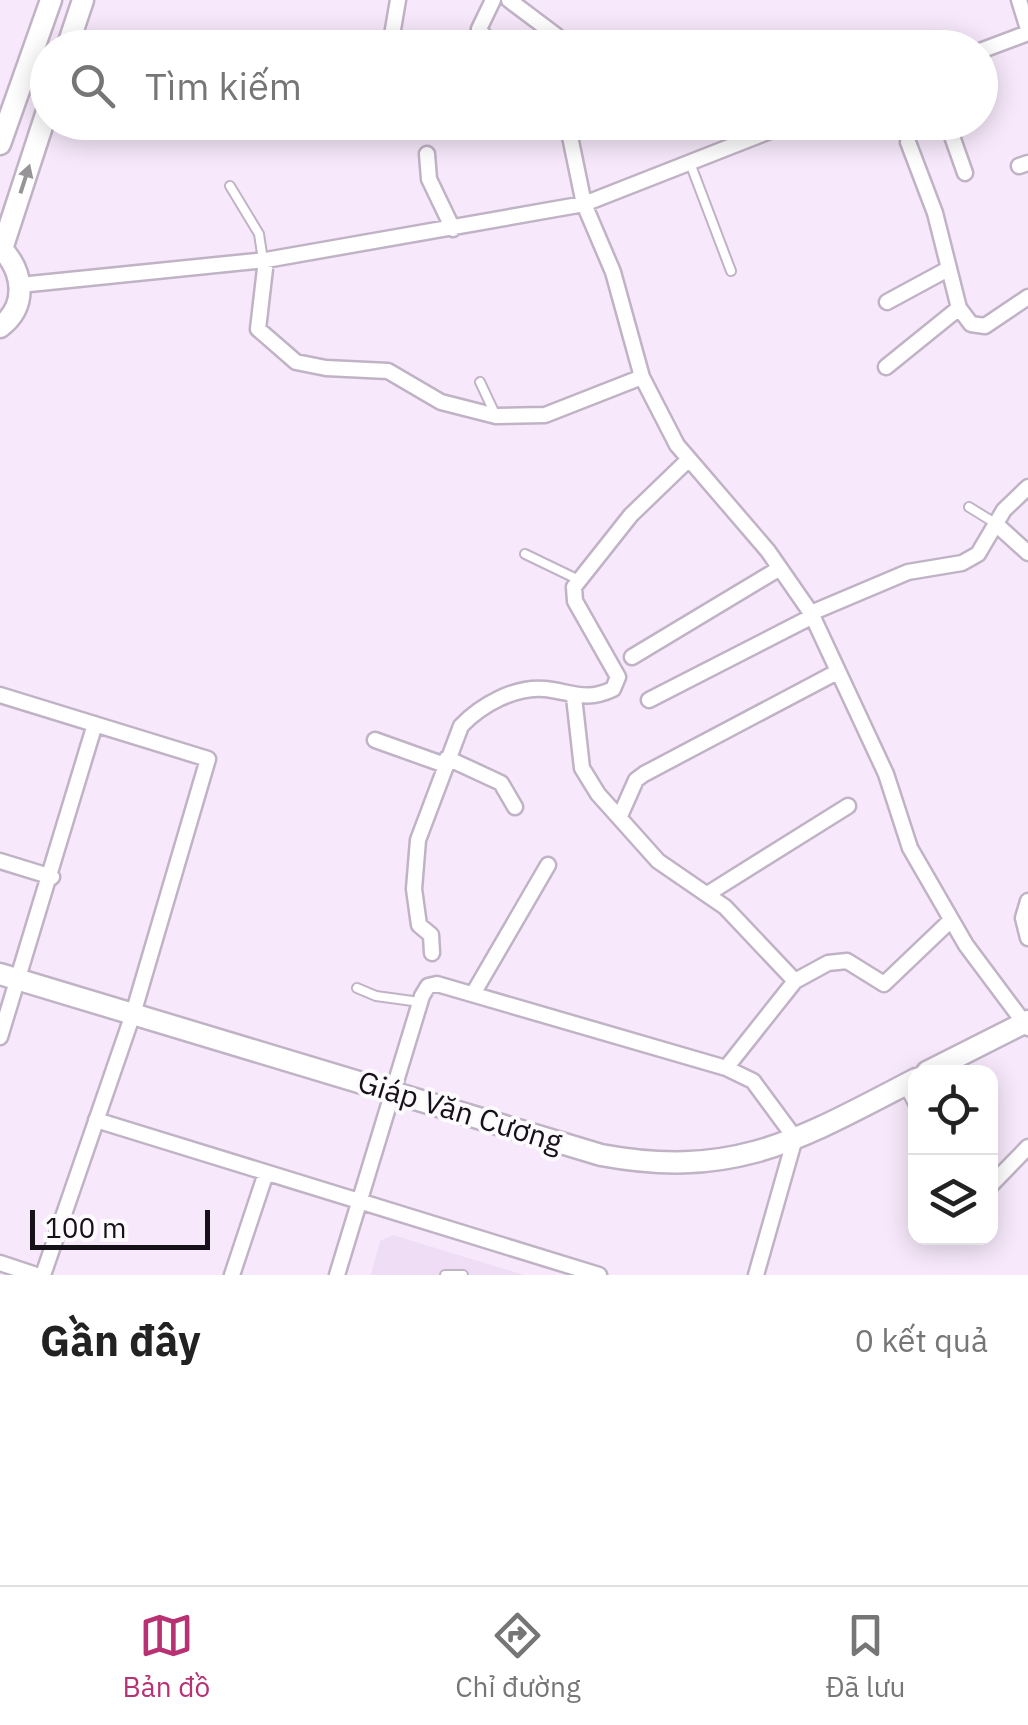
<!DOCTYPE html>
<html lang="vi">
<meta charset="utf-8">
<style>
body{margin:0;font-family:"IBM Plex Sans",sans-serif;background:#f6f6f6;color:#222}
.controls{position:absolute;right:30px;bottom:30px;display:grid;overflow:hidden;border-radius:20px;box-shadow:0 5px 25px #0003}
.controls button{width:90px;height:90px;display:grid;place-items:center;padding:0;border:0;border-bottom:2px solid #e0e0e0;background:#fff;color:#222;font:50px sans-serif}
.scale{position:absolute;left:30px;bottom:25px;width:180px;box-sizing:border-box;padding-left:10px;border:5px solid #161118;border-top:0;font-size:28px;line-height:35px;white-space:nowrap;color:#161118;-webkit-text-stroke:8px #fdfbfe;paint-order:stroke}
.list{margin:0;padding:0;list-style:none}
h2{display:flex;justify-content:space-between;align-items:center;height:130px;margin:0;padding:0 40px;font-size:42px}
h2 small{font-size:32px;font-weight:400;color:#767676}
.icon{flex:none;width:55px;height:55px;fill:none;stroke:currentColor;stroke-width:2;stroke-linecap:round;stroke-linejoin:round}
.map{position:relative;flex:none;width:1028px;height:1275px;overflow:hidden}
.search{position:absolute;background:#fff;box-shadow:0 5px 25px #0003;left:30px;right:30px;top:30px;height:110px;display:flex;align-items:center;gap:25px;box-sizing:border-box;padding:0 35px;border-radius:55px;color:#767676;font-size:38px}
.sheet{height:310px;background:#fff}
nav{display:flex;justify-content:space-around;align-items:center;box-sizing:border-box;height:140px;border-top:2px solid #e0e0e0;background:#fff;font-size:28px;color:#767676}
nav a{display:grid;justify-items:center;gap:5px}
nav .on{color:#b73173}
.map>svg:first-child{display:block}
.built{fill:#efdcf5}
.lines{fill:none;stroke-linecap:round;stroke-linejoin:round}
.lane-casing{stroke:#c0b3c5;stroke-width:12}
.street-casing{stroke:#c0b3c5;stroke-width:19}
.secondary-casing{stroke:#c0b3c5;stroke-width:25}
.lane{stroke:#fff;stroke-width:8}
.street{stroke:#fff;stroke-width:14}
.secondary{stroke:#fff;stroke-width:20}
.oneway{fill:#969497}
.labels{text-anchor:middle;stroke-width:8;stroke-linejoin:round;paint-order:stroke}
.street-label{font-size:30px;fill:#161118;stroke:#fdfbfe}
</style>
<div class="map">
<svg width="1028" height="1275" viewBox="0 0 1028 1275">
<rect width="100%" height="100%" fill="#f7e9fb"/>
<path class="built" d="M393,1235L524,1275H371L380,1241Z"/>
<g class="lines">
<g class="lane-casing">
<path id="lane" d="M690,163L731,271
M230,186L259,234L263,260
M480,382L496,416
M969,507L995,523
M525,554L579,580
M357,988L376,996L420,1002
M905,1089L916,1110
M445,1275H463"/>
</g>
<g class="street-casing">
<path id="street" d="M509,0L557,36L561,48
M1019,0L1028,29
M391,41L398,0
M493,48L479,29L493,0
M980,51L1028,33
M567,122L584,204L613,272L642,377L677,445L768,551L811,613L886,774L910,848L966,945L1028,1028
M947,122L965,173
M908,142L935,213L959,308L971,324L985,326L1028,297
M427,154L429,179L453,229
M1019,166L1028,163
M266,260L258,329L296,362L326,368L388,371L441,402L496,416L545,415L642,377
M20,285L266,260L584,204L793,122
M887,302L948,269
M886,367L959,308
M996,524L1028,553
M811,613L908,572L962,563L978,554L1004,510L1028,487
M632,657L780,568
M0,695L208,759L133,1014L43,1275
M574,697L582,768L598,794L658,861L725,907L795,981
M649,700L813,616
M375,740L445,765
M447,758L501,783L515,807
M620,816L636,780L644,774L837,672
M0,861L52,877
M709,893L848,806
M1028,901L1023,918L1028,938
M432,953L431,935L419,925L414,889L418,840L461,726C481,705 515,686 545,689C572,692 586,702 613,689L618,677L575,601L574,587L631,515L688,460
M473,994L548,865
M0,1037L95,724
M726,1068L795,981L828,963L847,961L884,984L951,920
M96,1120L599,1275
M990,1186L1028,1147
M0,1263L36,1275
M232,1275L266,1173
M337,1275L422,996L428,986L437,984L726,1068L753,1081L795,1138L756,1275"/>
</g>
<g class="secondary-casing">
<path id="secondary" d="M67,48L83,0
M0,144L51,0
M0,247C23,270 29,305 0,327
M2,249L48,108
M0,974L601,1155C735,1180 800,1139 916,1079
M927,1072L1028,1021"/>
</g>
<use href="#lane" class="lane"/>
<use href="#street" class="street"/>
<use href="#secondary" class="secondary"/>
</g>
<defs><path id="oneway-solid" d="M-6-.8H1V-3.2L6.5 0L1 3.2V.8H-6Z" transform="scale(2.5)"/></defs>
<use class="oneway" href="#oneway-solid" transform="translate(25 179) rotate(-72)"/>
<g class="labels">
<g class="street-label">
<text transform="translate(460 1112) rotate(17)" y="10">Giáp Văn Cương</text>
</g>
</g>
</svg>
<div class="controls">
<button><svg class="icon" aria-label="locate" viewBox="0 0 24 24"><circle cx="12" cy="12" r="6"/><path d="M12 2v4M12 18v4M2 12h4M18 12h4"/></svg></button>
<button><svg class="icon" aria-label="layers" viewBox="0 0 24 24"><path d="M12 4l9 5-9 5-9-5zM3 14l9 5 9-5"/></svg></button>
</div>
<div class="scale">100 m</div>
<div class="search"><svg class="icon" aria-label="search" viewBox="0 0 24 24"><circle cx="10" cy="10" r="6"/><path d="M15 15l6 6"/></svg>Tìm kiếm</div>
</div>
<section class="sheet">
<h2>Gần đây<small>0 kết quả</small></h2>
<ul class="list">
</ul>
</section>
<nav>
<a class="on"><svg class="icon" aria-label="map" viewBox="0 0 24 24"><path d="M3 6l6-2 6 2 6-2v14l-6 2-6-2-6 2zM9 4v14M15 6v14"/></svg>Bản đồ</a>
<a><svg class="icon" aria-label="directions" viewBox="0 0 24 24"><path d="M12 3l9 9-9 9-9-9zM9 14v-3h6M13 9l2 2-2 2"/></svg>Chỉ đường</a>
<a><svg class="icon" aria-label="saved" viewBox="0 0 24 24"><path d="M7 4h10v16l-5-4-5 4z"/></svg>Đã lưu</a>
</nav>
